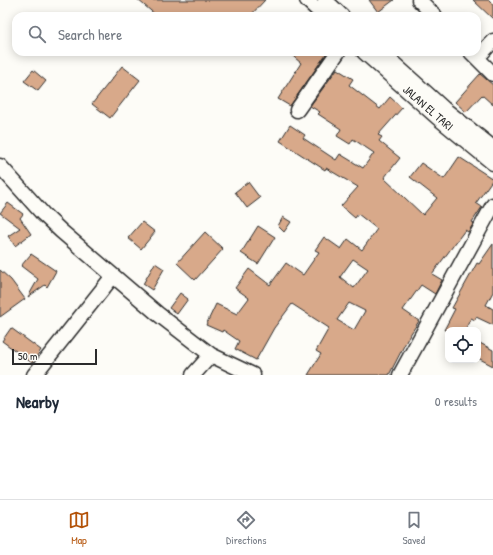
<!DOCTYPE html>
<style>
body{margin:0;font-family:"Patrick Hand",sans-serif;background:#f2f2f3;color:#1f2937}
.controls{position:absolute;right:12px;bottom:12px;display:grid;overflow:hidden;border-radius:8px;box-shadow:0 2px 10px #0003}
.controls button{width:36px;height:36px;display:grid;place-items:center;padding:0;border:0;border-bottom:1px solid #e0e1e3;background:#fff;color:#1f2937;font:20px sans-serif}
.scale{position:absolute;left:12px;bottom:10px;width:85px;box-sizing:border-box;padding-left:4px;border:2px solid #2b2b2b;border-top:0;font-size:11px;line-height:14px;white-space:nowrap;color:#2b2b2b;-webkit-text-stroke:3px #fdfcf7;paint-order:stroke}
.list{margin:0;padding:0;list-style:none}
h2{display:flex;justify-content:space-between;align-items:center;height:52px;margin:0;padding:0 16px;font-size:17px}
h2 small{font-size:13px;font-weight:400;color:#747a83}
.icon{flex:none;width:22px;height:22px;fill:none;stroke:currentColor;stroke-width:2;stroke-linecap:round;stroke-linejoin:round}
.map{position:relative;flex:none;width:493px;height:375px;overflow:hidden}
.search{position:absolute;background:#fff;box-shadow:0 2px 10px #0003;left:12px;right:12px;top:12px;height:44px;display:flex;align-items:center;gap:10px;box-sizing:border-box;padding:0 14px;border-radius:12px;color:#747a83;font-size:15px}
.sheet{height:124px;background:#fff}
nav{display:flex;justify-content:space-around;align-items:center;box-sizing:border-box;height:56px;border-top:1px solid #e0e1e3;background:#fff;font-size:11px;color:#747a83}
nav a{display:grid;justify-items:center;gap:2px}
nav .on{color:#b45309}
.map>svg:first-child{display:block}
.building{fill:#d8a98a;stroke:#2b2b2b;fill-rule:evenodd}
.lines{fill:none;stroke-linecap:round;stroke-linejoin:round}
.minor-casing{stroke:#2b2b2b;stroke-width:17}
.minor{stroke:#fdfcf7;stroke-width:14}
.labels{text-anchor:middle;stroke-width:3.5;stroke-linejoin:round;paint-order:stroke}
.street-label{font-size:12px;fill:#2b2b2b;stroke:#fdfcf7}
</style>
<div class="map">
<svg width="493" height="375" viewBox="0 0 493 375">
<rect width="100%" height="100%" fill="#fdfcf7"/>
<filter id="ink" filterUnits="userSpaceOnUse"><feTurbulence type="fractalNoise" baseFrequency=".025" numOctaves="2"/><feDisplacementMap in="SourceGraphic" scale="8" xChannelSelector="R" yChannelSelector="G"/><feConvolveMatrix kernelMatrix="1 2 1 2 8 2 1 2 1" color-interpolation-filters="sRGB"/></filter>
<g filter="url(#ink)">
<path class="building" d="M138,0H265L250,16H157Z
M369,0H394L378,12Z
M473,0H489L493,4V19Z
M288,52H323L326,54L290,106L278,99L301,63Z
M122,66L140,80L110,118L92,104Z
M337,69L353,79L349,85L380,109L390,97L402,108L378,135L382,137L379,141L400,158L384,178L423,215L437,198L410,177L421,163L444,179L459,157L493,179L476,203L482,207L472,222L474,223L468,232L465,230L432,274L442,280L435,294L421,285L403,310L419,321L408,338L389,375H308L321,354L316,351L329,328L292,304L274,328L256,360L235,349L239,341L223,330L222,332L206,325L216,304L237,314L249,298L235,288L249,269L270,285L286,263L303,275L319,252L315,250L324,237L341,249L348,239L362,250L377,229L358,214L355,218L341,206L358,187L326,168L325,170L280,141L290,125L305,135L303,138L336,160L340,154L363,168L374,153L353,139L350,144L337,136L341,129L318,114L320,112L310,106ZM353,259L368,269L354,288L340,277ZM349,303L365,311L354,330L337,320Z
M33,70L46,81L38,91L24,81Z
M480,74L493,85V105L482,95L466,112L455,102Z
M248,182L260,198L247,208L235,192Z
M8,203L23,214L20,218L31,234L15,246L8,236L20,228L0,213Z
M283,217L291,222L284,232L278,226Z
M142,222L155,232L141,249L128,238Z
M258,226L275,237L258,264L241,253Z
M205,232L223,249L195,280L177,263Z
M493,244V292L486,305L493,309V325L476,317L475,320L471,318L465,330H444L455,309L452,308L477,263L479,264Z
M31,254L56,271L47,287L45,285L28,297L38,279L21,266Z
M155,263L164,269L152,290L143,284Z
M0,270L11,280L25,299L0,317Z
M180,293L188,299L177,314L169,308Z
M11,328L41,350L32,363L2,341Z
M478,342L493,350V366L478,358Z"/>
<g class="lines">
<g class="minor-casing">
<path id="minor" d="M307,0L324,16
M325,0L342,16
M419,0L435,16
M364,52L437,117L493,163
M381,52L444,109L493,148
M471,52L493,74
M477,58L493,41
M297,110L338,52
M0,166L43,214L61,231L158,314L211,355L253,375
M34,375L113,276
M193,375L211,355
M400,375L493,205"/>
</g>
<use href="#minor" class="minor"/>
</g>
</g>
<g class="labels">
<g class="street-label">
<text transform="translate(428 108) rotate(41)" y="4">JALAN EL TARI</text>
</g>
</g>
</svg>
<div class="controls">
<button><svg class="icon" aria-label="locate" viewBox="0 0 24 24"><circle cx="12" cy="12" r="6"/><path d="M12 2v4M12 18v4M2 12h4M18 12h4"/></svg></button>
</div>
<div class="scale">50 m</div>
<div class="search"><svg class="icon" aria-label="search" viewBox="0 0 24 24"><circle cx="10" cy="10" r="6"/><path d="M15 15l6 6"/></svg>Search here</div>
</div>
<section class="sheet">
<h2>Nearby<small>0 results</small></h2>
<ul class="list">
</ul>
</section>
<nav>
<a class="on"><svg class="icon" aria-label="map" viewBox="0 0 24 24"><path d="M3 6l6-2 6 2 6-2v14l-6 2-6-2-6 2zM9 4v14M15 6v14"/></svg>Map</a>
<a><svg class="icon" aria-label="directions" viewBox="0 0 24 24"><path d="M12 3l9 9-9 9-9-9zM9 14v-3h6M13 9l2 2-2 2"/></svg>Directions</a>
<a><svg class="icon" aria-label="saved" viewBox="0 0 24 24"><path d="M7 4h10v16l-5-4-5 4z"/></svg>Saved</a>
</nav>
